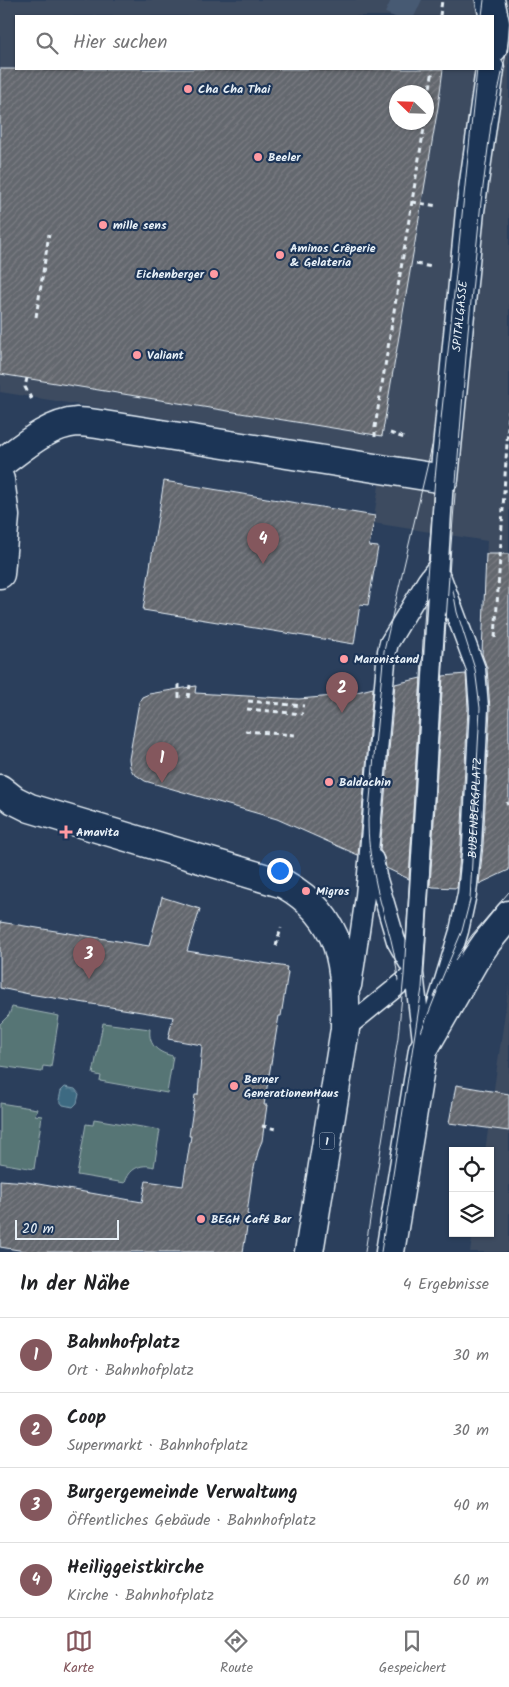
<!DOCTYPE html>
<html lang="de">
<meta charset="utf-8">
<style>
body{margin:0;font-family:Kalam,sans-serif;background:#f6f6f6;color:#202124}
.controls{position:absolute;right:15px;bottom:15px;display:grid;overflow:hidden;border-radius:0px;box-shadow:0 1px 4px #0004}
.controls button{width:45px;height:45px;display:grid;place-items:center;padding:0;border:0;border-bottom:1px solid #e0e0e0;background:#fff;color:#202124;font:25px sans-serif}
.compass{position:absolute;left:389px;top:85px;width:45px;height:45px;border-radius:50%;background:#fff;box-shadow:0 1px 4px #0004;rotate:293deg}
.scale{position:absolute;left:15px;bottom:12px;width:104px;box-sizing:border-box;padding-left:5px;border:2px solid #e8f1f8;border-top:0;font-size:14px;line-height:18px;white-space:nowrap;color:#e8f1f8;-webkit-text-stroke:4px #1d3557;paint-order:stroke}
.you{position:absolute;left:279px;top:870px;width:18px;height:18px;margin:-12px;border:4px solid #fff;border-radius:50%;background:#1a73e8;box-shadow:0 0 0 8px #1a73e833}
.badge{display:grid;place-items:center;width:32px;height:32px;border-radius:50%;background:#84575d;color:#fff;font-size:16px;font-weight:700}
.pin{position:absolute;translate:-50% -41px;filter:drop-shadow(0 1px 2px #0008)}
.pin::after{content:'';position:absolute;top:26px;width:18px;height:15px;background:inherit;clip-path:polygon(0 0,100% 0,50% 100%)}
.list{margin:0;padding:0;list-style:none}
h2{display:flex;justify-content:space-between;align-items:center;height:65px;margin:0;padding:0 20px;font-size:21px}
h2 small{font-size:16px;font-weight:400;color:#757577}
.list li{display:grid;grid-template-columns:32px 1fr auto;gap:15px;align-items:center;box-sizing:border-box;height:75px;padding:0 20px;border-top:1px solid #e0e0e0}
.list b{display:block;font-size:19px;white-space:nowrap}
.list p{margin:0;font-size:16px;white-space:nowrap;color:#757577}
.list em{font-size:16px;font-style:normal;color:#757577}
.icon{flex:none;width:28px;height:28px;fill:none;stroke:currentColor;stroke-width:2;stroke-linecap:round;stroke-linejoin:round}
.map{position:relative;flex:none;width:509px;height:1252px;overflow:hidden}
.search{position:absolute;background:#fff;box-shadow:0 1px 4px #0004;left:15px;right:15px;top:15px;height:55px;display:flex;align-items:center;gap:12px;box-sizing:border-box;padding:0 18px;border-radius:0px;color:#757577;font-size:19px}
.sheet{height:365px;background:#fff}
nav{display:flex;justify-content:space-around;align-items:center;box-sizing:border-box;height:70px;border-top:1px solid #e0e0e0;background:#fff;font-size:14px;color:#757577}
nav a{display:grid;justify-items:center;gap:2px}
nav .on{color:#84575d}
.map>svg:first-child{display:block}
.built{fill:#3c4b61;fill-rule:evenodd}
.green{fill:#567574;stroke:#9fb3b6}
.water{fill:url(#water-ripples);stroke:#82a0b1}
.building{fill:url(#building-hatch);stroke:#e8f1f8;fill-rule:evenodd}
.lines{fill:none;stroke-linecap:round;stroke-linejoin:round}
.street-tunnel{stroke:#475a73;stroke-width:28;stroke-dasharray:28 14;stroke-linecap:butt}
.lane-casing{stroke:#e8f1f8;stroke-width:21}
.street-casing{stroke:#e8f1f8;stroke-width:31}
.primary-casing{stroke:#e8f1f8;stroke-width:31}
.path{stroke:#e8f1f8;stroke-width:3;stroke-dasharray:5 4;stroke-linecap:butt}
.lane{stroke:#1d3557;stroke-width:18}
.street{stroke:#1d3557;stroke-width:28}
.primary{stroke:#1d3557;stroke-width:28}
.tram{stroke:#e8f1f8;stroke-width:1}
.poi-dot{fill:#ff9aa2;stroke:#1d3557;stroke-width:2}
.labels{text-anchor:middle;stroke-width:4.5;stroke-linejoin:round;paint-order:stroke}
.shield{fill:#1d3557;stroke:#abb9c8;stroke-width:1}
.shield-label{font-size:11px;font-weight:bold;fill:#e8f1f8}
.poi-label{font-size:12px;font-weight:bold;fill:#e8f1f8;stroke:#1d3557;text-anchor:start}
.street-label{font-size:12px;fill:#e8f1f8;stroke:#1d3557}
</style>
<div class="map">
<svg width="509" height="1252" viewBox="0 0 509 1252">
<defs>
<pattern id="water-ripples" width="26" height="14" patternUnits="userSpaceOnUse" patternTransform="scale(1.25)"><rect width="26" height="14" fill="#3e6a82"/><path d="M2 4q2-2 4 0t4 0M15 11q2-2 4 0t4 0" fill="none" stroke="#5a8094"/></pattern>
<pattern id="building-hatch" width="6" height="6" patternUnits="userSpaceOnUse" patternTransform="scale(1.25)"><rect width="6" height="6" fill="#64676e"/><path d="M-1 1l2-2M0 6l6-6M5 7l2-2" fill="none" stroke="#7a7d83"/></pattern>
</defs>
<rect width="100%" height="100%" fill="#2b3f5c"/>
<filter id="ink" filterUnits="userSpaceOnUse"><feTurbulence type="fractalNoise" baseFrequency=".02" numOctaves="2"/><feDisplacementMap in="SourceGraphic" scale="10" xChannelSelector="R" yChannelSelector="G"/><feConvolveMatrix kernelMatrix="1 2 1 2 8 2 1 2 1" color-interpolation-filters="sRGB"/></filter>
<g filter="url(#ink)">
<path class="built" d="M0,0H509V649L482,645L487,541L373,523L384,454L0,392ZM16,16H493V69H16ZM396,92H426V122H396Z
M509,985V1252H470L473,1233H490V1151H485Z"/>
<path class="green" d="M12,1007L59,1016L51,1067L43,1066L42,1072L0,1066V1024L9,1015Z
M103,1023L150,1029C148,1046 159,1053 173,1056L167,1093L100,1081L101,1076L93,1074Z
M0,1103L37,1109L35,1115L42,1116L34,1169L0,1163Z
M94,1119L160,1130L154,1167C140,1163 129,1169 125,1183L77,1175L86,1124L93,1125Z"/>
<path class="water" d="M65,1087L75,1089L79,1094L77,1103L73,1107L63,1105L59,1100L61,1091Z"/>
<path class="building" d="M0,69H443L438,107L382,436L0,374ZM396,92H426V122H396Z
M164,481L375,516L369,546L378,547L368,605L360,604L354,644L143,610Z
M486,554H509V870L479,884L483,846L490,709L487,668L482,654Z
M466,674L468,708L461,844L457,888L433,887L430,886L443,676Z
M421,678L409,879L386,868L384,857L380,850L395,684Z
M196,686L195,693L299,699L345,695L373,688L358,855L277,819L145,781L133,773L130,767L129,759L139,702L142,697L149,694Z
M162,897L200,909L187,951L287,967L286,971L288,972L281,1016H279L264,1105H267L262,1141L259,1148L252,1176L247,1214L249,1215L243,1252H31L0,1247V1180L27,1182L142,1202L146,1181L183,1186L191,1136H189L195,1095H198L202,1045L168,1039L173,1017L29,994L0,988V922L149,946Z
M456,1085L509,1094V1131L449,1123Z"/>
<g class="lines">
<path class="street-tunnel" d="M391,0L426,16"/>
<g class="lane-casing">
<path id="lane" d="M374,859L377,876L396,941L414,973
M352,986L365,896L387,651L389,643L427,580L438,565
M434,1013L459,931L467,894L472,845L479,708L476,669L442,578
M345,1029L414,973
M423,1049L414,973L444,479"/>
</g>
<g class="street-casing">
<g id="street">
<path d="M490,0L495,23L493,48"/>
<path id="s1" d="M0,464C22,448 48,424 77,422C86,422 96,424 104,425L444,479L470,211L490,69"/>
<path d="M390,1252L423,1050L474,961L487,942L509,915"/>
</g>
</g>
<g class="primary-casing">
<path id="primary" d="M0,480L5,516L0,574
M0,789L14,800L30,808L284,884C344,918 346,967 345,1029L309,1252"/>
</g>
<path class="path" d="M440,16L442,0
M426,114L433,69
M412,202L438,206
M416,264L432,267
M36,317L49,234
M27,378L25,387L33,402
M390,433L407,439
M375,437V427L425,122
M495,638L509,411
M179,698V684
M188,698L190,685
M248,701L304,706
M247,709L303,714
M245,731L295,735
M506,804L509,803
M276,946L281,928
M262,1126L276,1129"/>
<use href="#lane" class="lane"/>
<use href="#street" class="street"/>
<use href="#primary" class="primary"/>
<g class="tram">
<path d="M482,16L484,0"/>
<path d="M455,960L472,935L509,892"/>
<path d="M398,981C395,941 381,912 374,874C370,856 368,839 368,820L384,651L432,446"/>
<path id="s2" d="M434,997L462,931L470,900L480,708L475,669L457,612L453,590"/>
<path d="M421,1032L437,992"/>
<path d="M365,1252L398,1037L404,975L426,589L435,478L477,69"/>
<path d="M381,1252L422,988L451,545L468,331L481,202L491,125L509,40"/>
</g>
</g>
</g>
<g class="poi-dot">
<circle cx="188" cy="89" r="5"/>
<circle cx="258" cy="157" r="5"/>
<circle cx="103" cy="225" r="5"/>
<circle cx="280" cy="255" r="5"/>
<circle cx="214" cy="274" r="5"/>
<circle cx="137" cy="355" r="5"/>
<circle cx="344" cy="659" r="5"/>
<circle cx="329" cy="782" r="5"/>
<path d="M63.5 824.5h5v5h5v5h-5v5h-5v-5h-5v-5h5z"/>
<circle cx="306" cy="891" r="5"/>
<circle cx="234" cy="1086" r="5"/>
<circle cx="201" cy="1219" r="5"/>
</g>
<g class="labels">
<rect class="shield" x="319.5" y="1132.5" width="15" height="17" rx="4"/>
<g class="shield-label">
<text x="327" y="1145">1</text>
</g>
<g class="poi-label">
<text x="198" y="93">Cha Cha Thai</text>
<text x="268" y="161">Beeler</text>
<text x="113" y="229">mille sens</text>
<text x="290" y="252">Aminos Crêperie<tspan x="290" dy="14">&amp; Gelateria</tspan></text>
<text x="204" y="278" text-anchor="end">Eichenberger</text>
<text x="147" y="359">Valiant</text>
<text x="354" y="663">Maronistand</text>
<text x="339" y="786">Baldachin</text>
<text x="76" y="836">Amavita</text>
<text x="316" y="895">Migros</text>
<text x="244" y="1083">Berner<tspan x="244" dy="14">GenerationenHaus</tspan></text>
<text x="211" y="1223">BEGH Café Bar</text>
</g>
<g class="street-label">
<text dy="4" stroke="none"><textPath href="#s1" startOffset="624">SPITALGASSE</textPath></text>
<text dy="4" stroke="none"><textPath href="#s2" startOffset="196">BUBENBERGPLATZ</textPath></text>
</g>
</g>
</svg>
<div class="controls">
<button><svg class="icon" aria-label="locate" viewBox="0 0 24 24"><circle cx="12" cy="12" r="6"/><path d="M12 2v4M12 18v4M2 12h4M18 12h4"/></svg></button>
<button><svg class="icon" aria-label="layers" viewBox="0 0 24 24"><path d="M12 4l9 5-9 5-9-5zM3 14l9 5 9-5"/></svg></button>
</div>
<svg class="compass" viewBox="-18 -18 36 36"><path d="M0-13l5 13h-10z" fill="#e53935"/><path d="M0 13l5-13h-10z" fill="#757577"/></svg>
<div class="scale">20 m</div>
<div class="you"></div>
<div class="pin badge" style="left:162px;top:783px">1</div>
<div class="pin badge" style="left:342px;top:713px">2</div>
<div class="pin badge" style="left:89px;top:979px">3</div>
<div class="pin badge" style="left:263px;top:564px">4</div>
<div class="search"><svg class="icon" aria-label="search" viewBox="0 0 24 24"><circle cx="10" cy="10" r="6"/><path d="M15 15l6 6"/></svg>Hier suchen</div>
</div>
<section class="sheet">
<h2>In der Nähe<small>4 Ergebnisse</small></h2>
<ul class="list">
<li><span class="badge">1</span><div><b>Bahnhofplatz</b><p>Ort · Bahnhofplatz</p></div><em>30 m</em></li>
<li><span class="badge">2</span><div><b>Coop</b><p>Supermarkt · Bahnhofplatz</p></div><em>30 m</em></li>
<li><span class="badge">3</span><div><b>Burgergemeinde Verwaltung</b><p>Öffentliches Gebäude · Bahnhofplatz</p></div><em>40 m</em></li>
<li><span class="badge">4</span><div><b>Heiliggeistkirche</b><p>Kirche · Bahnhofplatz</p></div><em>60 m</em></li>
</ul>
</section>
<nav>
<a class="on"><svg class="icon" aria-label="map" viewBox="0 0 24 24"><path d="M3 6l6-2 6 2 6-2v14l-6 2-6-2-6 2zM9 4v14M15 6v14"/></svg>Karte</a>
<a><svg class="icon" aria-label="directions" viewBox="0 0 24 24"><path d="M12 3l9 9-9 9-9-9zM9 14v-3h6M13 9l2 2-2 2"/></svg>Route</a>
<a><svg class="icon" aria-label="saved" viewBox="0 0 24 24"><path d="M7 4h10v16l-5-4-5 4z"/></svg>Gespeichert</a>
</nav>
